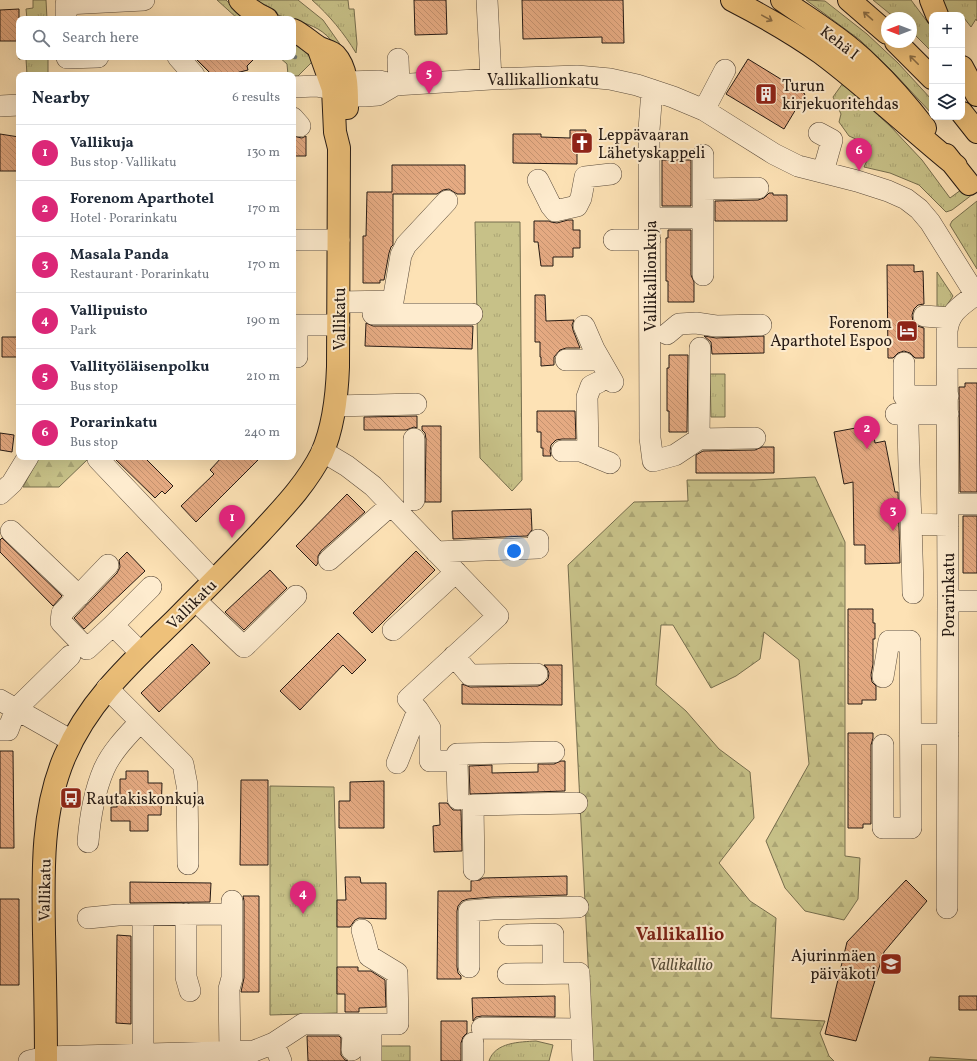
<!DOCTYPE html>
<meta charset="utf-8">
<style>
body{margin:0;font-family:Vollkorn,serif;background:#f6f6f7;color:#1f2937}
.controls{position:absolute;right:12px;top:12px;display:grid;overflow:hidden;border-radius:8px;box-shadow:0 4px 16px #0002}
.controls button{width:36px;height:36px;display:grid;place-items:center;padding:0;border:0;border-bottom:1px solid #e0e1e3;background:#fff;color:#1f2937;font:20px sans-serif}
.compass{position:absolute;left:881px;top:12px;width:36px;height:36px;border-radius:50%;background:#fff;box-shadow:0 4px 16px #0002;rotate:270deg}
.you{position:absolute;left:514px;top:551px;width:14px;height:14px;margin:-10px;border:3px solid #fff;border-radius:50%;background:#1a73e8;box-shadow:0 0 0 6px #1a73e833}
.badge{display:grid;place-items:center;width:26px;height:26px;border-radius:50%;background:#db2777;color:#fff;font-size:13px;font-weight:700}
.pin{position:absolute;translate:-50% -33px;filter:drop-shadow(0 1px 2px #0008)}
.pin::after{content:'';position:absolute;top:21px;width:14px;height:12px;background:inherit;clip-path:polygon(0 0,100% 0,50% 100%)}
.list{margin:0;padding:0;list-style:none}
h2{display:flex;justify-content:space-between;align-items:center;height:52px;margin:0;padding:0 16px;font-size:17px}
h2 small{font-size:13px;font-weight:400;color:#747a83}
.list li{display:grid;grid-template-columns:26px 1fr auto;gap:12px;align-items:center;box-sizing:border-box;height:56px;padding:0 16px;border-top:1px solid #e0e1e3}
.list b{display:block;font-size:15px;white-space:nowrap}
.list p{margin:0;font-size:13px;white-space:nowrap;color:#747a83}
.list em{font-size:13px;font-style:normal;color:#747a83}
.icon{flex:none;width:22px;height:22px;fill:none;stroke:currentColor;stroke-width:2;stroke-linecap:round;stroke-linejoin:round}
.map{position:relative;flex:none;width:977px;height:1061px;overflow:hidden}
.search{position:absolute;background:#fff;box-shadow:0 4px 16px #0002;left:16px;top:16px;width:280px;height:44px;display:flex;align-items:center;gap:10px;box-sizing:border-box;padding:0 14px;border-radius:8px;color:#747a83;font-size:15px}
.panel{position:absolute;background:#fff;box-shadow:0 4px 16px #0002;left:16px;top:72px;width:280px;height:388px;border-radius:8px}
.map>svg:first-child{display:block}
.grass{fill:url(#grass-tufts);stroke:#766e4e}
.forest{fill:url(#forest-firs);stroke:#766e4e}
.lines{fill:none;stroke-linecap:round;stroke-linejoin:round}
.stream{stroke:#727b77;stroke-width:4.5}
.building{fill:url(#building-back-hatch);stroke:#251a14}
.minor-casing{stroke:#5b4c3c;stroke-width:22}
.major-casing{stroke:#251a14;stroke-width:24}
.highway-casing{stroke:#251a14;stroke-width:24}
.minor{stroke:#feeccf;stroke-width:21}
.major{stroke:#eec17a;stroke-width:22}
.highway{stroke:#eec17a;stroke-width:22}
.oneway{stroke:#8a6e47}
.labels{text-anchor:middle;stroke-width:4;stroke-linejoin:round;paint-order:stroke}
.street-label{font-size:16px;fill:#251a14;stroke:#feeccf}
.poi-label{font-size:16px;fill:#251a14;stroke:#feeccf;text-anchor:start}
.park-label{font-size:16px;font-style:italic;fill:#564c37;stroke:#feeccf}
.quarter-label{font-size:18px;font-weight:bold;fill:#7a1f14;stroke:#feeccf}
</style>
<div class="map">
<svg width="977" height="1061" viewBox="0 0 977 1061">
<defs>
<pattern id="grass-tufts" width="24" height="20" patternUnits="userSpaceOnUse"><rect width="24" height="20" fill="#c7c188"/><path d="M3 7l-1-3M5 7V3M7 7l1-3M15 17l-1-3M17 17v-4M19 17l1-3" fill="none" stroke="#aba574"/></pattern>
<pattern id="forest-firs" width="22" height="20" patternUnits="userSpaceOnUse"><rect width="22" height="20" fill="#c7c188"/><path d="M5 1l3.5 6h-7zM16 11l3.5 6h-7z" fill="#aba574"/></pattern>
<pattern id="building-back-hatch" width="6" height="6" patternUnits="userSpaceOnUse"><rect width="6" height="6" fill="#e5aa82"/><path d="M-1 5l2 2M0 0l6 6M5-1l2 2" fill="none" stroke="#c4926f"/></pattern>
</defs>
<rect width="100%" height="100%" fill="#fde2b5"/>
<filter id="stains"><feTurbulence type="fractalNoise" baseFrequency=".005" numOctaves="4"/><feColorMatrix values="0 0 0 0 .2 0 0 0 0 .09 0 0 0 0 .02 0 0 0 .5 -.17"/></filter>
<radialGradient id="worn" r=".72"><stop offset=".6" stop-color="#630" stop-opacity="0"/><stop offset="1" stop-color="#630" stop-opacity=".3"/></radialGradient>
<path class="grass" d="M33,0H46L47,19H27L26,9L33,8Z
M217,0H226L245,19H238Z
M254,0H298L323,20L349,57L346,59C338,49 330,36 318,29C306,22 293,21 281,16C271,13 262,6 254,0Z
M312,0H348L349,9H354L357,44L356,53C344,33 329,15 312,0Z
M806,0L825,1L867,34L898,63L932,100V114L894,73L860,40Z
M873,0H911L932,28V52L911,31V18H895Z
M937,0H977V21L976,19L971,27L961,14L943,15Z
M293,41L300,45L313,61L298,76H293V75H288L287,64L279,57H293Z
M18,51L19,57H48V75H27L26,59H19Z
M843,83L891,127L922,160L950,198L969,184L977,191L952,210L946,212L919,185L890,173L864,167L871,152L867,144L849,136L839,122L841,114L833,97Z
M977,201V269L950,225L952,221Z
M475,222H520L522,480L512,491L480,458Z
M937,272L953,296L945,308H937Z
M710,374H725V417H711Z
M270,786L334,787L337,900V1013L270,1015Z
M536,1041L553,1045L549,1061H489C495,1042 520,1042 536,1041Z
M378,1046H410V1061H378Z
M930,1057L977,1060V1061H929Z"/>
<path class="forest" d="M39,457H88V459L59,487H23Z
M815,477L845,542V856L860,858L858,899L844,920L805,911L785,888L766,841L809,764L799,660L764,632L760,659L736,676L711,688L673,625H661L656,685L686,711L719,749L750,772L754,818L719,863L750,901L776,918L771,1018L825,1021L820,1033L829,1056L834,1061H593L568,565L634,502L688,501L687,480H754Z"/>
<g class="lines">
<path class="stream" d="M293,56L295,57"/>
</g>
<path class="building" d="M414,0H446L447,34L415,35Z
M522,0H623L624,43H602V37L523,39Z
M19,9V41H0V10Z
M194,57H256L247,66L248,70L228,75H212Z
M748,59L805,94L784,129L726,94Z
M570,130H586V135H590V150L577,149V164L513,163V134H541V137L570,138Z
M0,134L19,137V171H0Z
M293,135L297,137L302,138L306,136V156H293Z
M662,160H691V206H662Z
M392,165H465V194H457L449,189L443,190L437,194H393V245L391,247L389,253L384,280H380V283H363V236H366L367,192H392Z
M769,193H773V195H787V221H715V201L758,200L764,198Z
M568,220H573V230H580V248H573V257H553V266H541L538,242H534V221H549L551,222L557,223Z
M668,230H691V275L694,282V302H668V281H666V238H668Z
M887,265H914V272L923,271L924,304L918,305L914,309L912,315L913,322L917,326L924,328V358H915L910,353L904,351L898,353L893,358H888Z
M535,295H545L546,321L574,320L572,325L573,330L580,348H566L560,350L554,357V365L541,366V357H540V342H535Z
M366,323L373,326H473L472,349L365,346Z
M704,336L716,338L764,336V353L712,354L711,342Z
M2,337H19V357H2Z
M669,355H688L687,432H669V411H667V368H669Z
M965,383H977V492H960L959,387H965Z
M537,411H575L576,439H562L556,440L551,445L550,451L551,456H543V448H541V432H537Z
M417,416V428L414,427L406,430H364V417Z
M872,425L875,443L885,441L895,492H898L900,563L865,564V545H854L853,482L844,484L834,432Z
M422,426H441V502H425L426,439L425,433L422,430Z
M0,433L14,435L12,452L0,450Z
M762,447H774V473H696V455L703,451L755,450Z
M113,457H144L173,486L165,494L162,491L155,498Z
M222,457H261L196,522L181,506L214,474L210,470Z
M347,494L365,512L321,551L318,556V563L316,566L296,546Z
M531,509L532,530L527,536L453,539L452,511Z
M963,516H977V573H963Z
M2,538L62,596L53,606L0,552V540Z
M416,551L435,570L372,633L353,613Z
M127,552L145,571L84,629L74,618L117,573L120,567L119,560Z
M270,570L287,588L244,630L225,612Z
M848,609H873V623H875V639H873V664L871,675L872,682L876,686V700H862V704H848Z
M338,633L366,660L352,674L343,665L300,710L280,691Z
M192,644L210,663L159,712L141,693Z
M544,665H562V705L462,704V684L470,687L538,686L543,684L548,679L549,673L547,668Z
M848,733H873V738L871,745V824H863V828H848Z
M0,751H13L14,848H0Z
M561,761H565V791L470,794L469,766L492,765V773L538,772V764H554Z
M126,771H148V783H162L161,815H148V831H130V821H111V807H117V802H120V779H126Z
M241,780H268V865H240Z
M384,781V828H339V801H350V782Z
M439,803H447L453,810H461L462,851L434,852L433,826L440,825Z
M567,876V895L492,897L468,899L462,901L458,906L457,911V967L458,973L461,976V979H437L438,891H471V881L480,880L483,878Z
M345,877H360L361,883H386V919L359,918L355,920L350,927H337V900H346Z
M906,880L927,901L884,952L856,1041L825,1034L847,942Z
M130,882L211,883L210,902L130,903Z
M243,896H259V992H241L244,978V901Z
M0,899H19V985H0Z
M117,935L131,936V1024L116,1023Z
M337,967H358V971H371L385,980L386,1007L359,1008V1012H345V994H337Z
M555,996V1017L482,1016L476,1017L473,1021L472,998Z
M959,996H977V1010H959Z
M441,1021H467V1033L463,1037L461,1043V1061H441Z
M307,1036H339L341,1038V1055L345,1060L348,1061H308Z"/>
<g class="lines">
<g class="minor-casing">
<path id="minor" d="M487,0L491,79
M66,19V4L144,0
M178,57L194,75
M67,58L98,57
M398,59L399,85
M293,87L316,86L333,89L347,96H365L378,95L395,85
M333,89L347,82L379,81L395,85L491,79L577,76L610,79L637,85L673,97L704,110L774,154L798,166L857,181L888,191L906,199L919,209L930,222L977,297
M652,90L649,130L650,438L653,461L675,455L699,439L755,438
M0,106L19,105
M704,110L725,70
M293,118L300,126
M819,133L832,140L823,172
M538,180L551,206L555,211L577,206L581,198L585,177L611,174
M703,189L758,188
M650,218H703V155
M703,218V275
M293,240H339
M614,240H650
M339,302L393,301L401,255L406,245L447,201
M373,314H472
M924,316L950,318
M293,325H339
M297,325V357
M584,326L594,349L613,382
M667,334L679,324L696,323L716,326L761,325
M948,358H977
M566,360H599
M904,363V396H948
M335,406L416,404
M896,414H948
M908,425C909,481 912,537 913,593
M414,439V500
M699,439L700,348
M322,451L347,466L373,486L498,616L408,699L418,710L397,763
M562,451H581L610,463
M588,454L587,397L591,386L599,382
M98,459L214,581
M0,494L12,483L28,457
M948,504H977
M912,524L948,525
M11,531L79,596
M436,552L538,548V540
M329,560L391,505
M108,565L62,613L61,622L87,649L113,625
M195,600L244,647L296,596
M948,601H977
M393,630L456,572
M141,653L113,625L151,587
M454,656L470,675L537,674
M107,688L183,764L187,785L188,864
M0,700L72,741
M418,710L430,728V761H457V754L554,752
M0,730H8L16,709L70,656
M911,734H948
M883,745V828H911L910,641H889L883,677
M457,761L458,799
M88,842C90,817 94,792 104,769C112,751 127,736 140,722
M474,870L473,805L577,803
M947,908L948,601L947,331C949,312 961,306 975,295
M186,914V977L190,991
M143,915V1054
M88,918L118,915L232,914
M509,935L553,934V973
M469,967V911L493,909L578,907
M508,974L579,973L583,1061
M344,1024H398L397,973L369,956L362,930
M482,1028L581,1029
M274,1043L281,1061
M473,1043V1061
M230,1052L229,989L232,978V901
M29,1061L46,1057L254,1051L274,1043L303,1024H344L353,1034L352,1050
M371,1061V1024"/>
</g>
<g class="major-casing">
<path id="major" d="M240,0C248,9 256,14 267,19
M293,30C302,34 310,42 318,47C323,50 331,51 335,55C348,69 347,91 347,108
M46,1061C46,1018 45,976 44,933C43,874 41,811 65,756C89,700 132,662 175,620C204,591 233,562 261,532C284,507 307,483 322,453C334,426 337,396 338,367L339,148L335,132L333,89L318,47"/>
</g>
<g class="highway-casing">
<path id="highway" d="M732,0C763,16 793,33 821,53C868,88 910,129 956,166
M782,0C812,21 844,40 870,66C890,85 908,106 925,128
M849,0L887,33
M931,0L937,15
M896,42L932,78
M962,67L977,95
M962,113L977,132
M946,155L969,184"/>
</g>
<use href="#minor" class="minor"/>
<use href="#major" class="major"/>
<use href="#highway" class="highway"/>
</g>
<defs><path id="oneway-shaft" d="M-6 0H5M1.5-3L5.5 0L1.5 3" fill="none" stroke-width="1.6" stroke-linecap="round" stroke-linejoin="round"/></defs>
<g class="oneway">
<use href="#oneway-shaft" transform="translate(868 16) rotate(-139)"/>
<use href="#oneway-shaft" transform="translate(767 18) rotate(29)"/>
<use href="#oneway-shaft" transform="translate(914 60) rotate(-135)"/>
</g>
<defs>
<g id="building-square" transform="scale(1.15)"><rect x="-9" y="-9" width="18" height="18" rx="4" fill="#8f2418" stroke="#feeccf"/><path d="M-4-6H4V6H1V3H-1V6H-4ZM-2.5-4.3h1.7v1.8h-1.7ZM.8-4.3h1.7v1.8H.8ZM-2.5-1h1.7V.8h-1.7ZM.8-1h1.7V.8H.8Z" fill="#fff"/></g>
<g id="church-square" transform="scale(1.15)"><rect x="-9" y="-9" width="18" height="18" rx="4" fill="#8f2418" stroke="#feeccf"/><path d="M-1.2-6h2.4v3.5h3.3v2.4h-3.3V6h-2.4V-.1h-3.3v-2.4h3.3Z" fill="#fff"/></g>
<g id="hotel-square" transform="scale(1.15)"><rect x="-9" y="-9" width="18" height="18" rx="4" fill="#8f2418" stroke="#feeccf"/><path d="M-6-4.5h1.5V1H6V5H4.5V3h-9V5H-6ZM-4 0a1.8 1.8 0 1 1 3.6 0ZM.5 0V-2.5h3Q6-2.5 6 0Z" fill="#fff"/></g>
<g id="bus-square" transform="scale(1.15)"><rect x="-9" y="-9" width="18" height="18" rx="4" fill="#8f2418" stroke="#feeccf"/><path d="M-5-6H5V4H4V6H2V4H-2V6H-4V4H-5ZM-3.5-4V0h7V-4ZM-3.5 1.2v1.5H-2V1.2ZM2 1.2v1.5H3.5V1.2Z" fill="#fff"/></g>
<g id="school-square" transform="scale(1.15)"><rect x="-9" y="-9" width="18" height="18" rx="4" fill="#8f2418" stroke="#feeccf"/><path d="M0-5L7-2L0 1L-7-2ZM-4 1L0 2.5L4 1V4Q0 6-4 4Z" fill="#fff"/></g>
</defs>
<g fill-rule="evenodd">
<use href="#building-square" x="766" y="94"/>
<use href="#church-square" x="582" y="143"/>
<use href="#hotel-square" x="907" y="331"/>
<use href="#bus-square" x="71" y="798"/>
<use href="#school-square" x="891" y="964"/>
</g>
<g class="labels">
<g class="street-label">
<text transform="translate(840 42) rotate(38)" y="6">Kehä I</text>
<text x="543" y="85">Vallikallionkatu</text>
<text transform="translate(650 276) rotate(-90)" y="6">Vallikallionkuja</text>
<text transform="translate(339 319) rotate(-90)" y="6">Vallikatu</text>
<text transform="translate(948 595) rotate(-90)" y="6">Porarinkatu</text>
<text transform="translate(191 604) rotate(-45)" y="6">Vallikatu</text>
<text transform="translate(44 890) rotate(-89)" y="6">Vallikatu</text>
</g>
<g class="poi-label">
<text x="782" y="91">Turun<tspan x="782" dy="18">kirjekuoritehdas</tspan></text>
<text x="598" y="140">Leppävaaran<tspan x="598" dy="18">Lähetyskappeli</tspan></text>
<text x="892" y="328" text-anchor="end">Forenom<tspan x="892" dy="18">Aparthotel Espoo</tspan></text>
<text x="86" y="804">Rautakiskonkuja</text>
<text x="876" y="961" text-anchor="end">Ajurinmäen<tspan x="876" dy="18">päiväkoti</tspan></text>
</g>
<g class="park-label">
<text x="681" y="970">Vallikallio</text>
</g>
<g class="quarter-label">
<text x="680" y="940">Vallikallio</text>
</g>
</g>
<rect width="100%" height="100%" filter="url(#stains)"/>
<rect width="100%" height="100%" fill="url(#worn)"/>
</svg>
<div class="controls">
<button>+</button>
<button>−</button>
<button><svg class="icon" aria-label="layers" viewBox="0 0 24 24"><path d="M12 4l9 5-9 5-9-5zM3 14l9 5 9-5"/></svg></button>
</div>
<svg class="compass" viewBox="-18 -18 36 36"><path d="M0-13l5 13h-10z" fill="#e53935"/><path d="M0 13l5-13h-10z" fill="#747a83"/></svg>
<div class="you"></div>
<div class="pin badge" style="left:232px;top:538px">1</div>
<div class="pin badge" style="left:867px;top:449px">2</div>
<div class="pin badge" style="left:893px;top:531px">3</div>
<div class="pin badge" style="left:303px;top:914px">4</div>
<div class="pin badge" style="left:429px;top:94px">5</div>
<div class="pin badge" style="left:859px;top:171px">6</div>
<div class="search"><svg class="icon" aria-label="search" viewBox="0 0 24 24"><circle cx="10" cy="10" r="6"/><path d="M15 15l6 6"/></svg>Search here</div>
<section class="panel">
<h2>Nearby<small>6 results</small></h2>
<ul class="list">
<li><span class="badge">1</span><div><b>Vallikuja</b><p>Bus stop · Vallikatu</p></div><em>130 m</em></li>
<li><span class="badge">2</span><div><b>Forenom Aparthotel</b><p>Hotel · Porarinkatu</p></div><em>170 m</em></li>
<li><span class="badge">3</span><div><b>Masala Panda</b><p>Restaurant · Porarinkatu</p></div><em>170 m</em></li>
<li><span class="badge">4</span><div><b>Vallipuisto</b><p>Park</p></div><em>190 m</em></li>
<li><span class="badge">5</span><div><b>Vallityöläisenpolku</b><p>Bus stop</p></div><em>210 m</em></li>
<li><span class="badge">6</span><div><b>Porarinkatu</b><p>Bus stop</p></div><em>240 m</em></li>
</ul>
</section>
</div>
